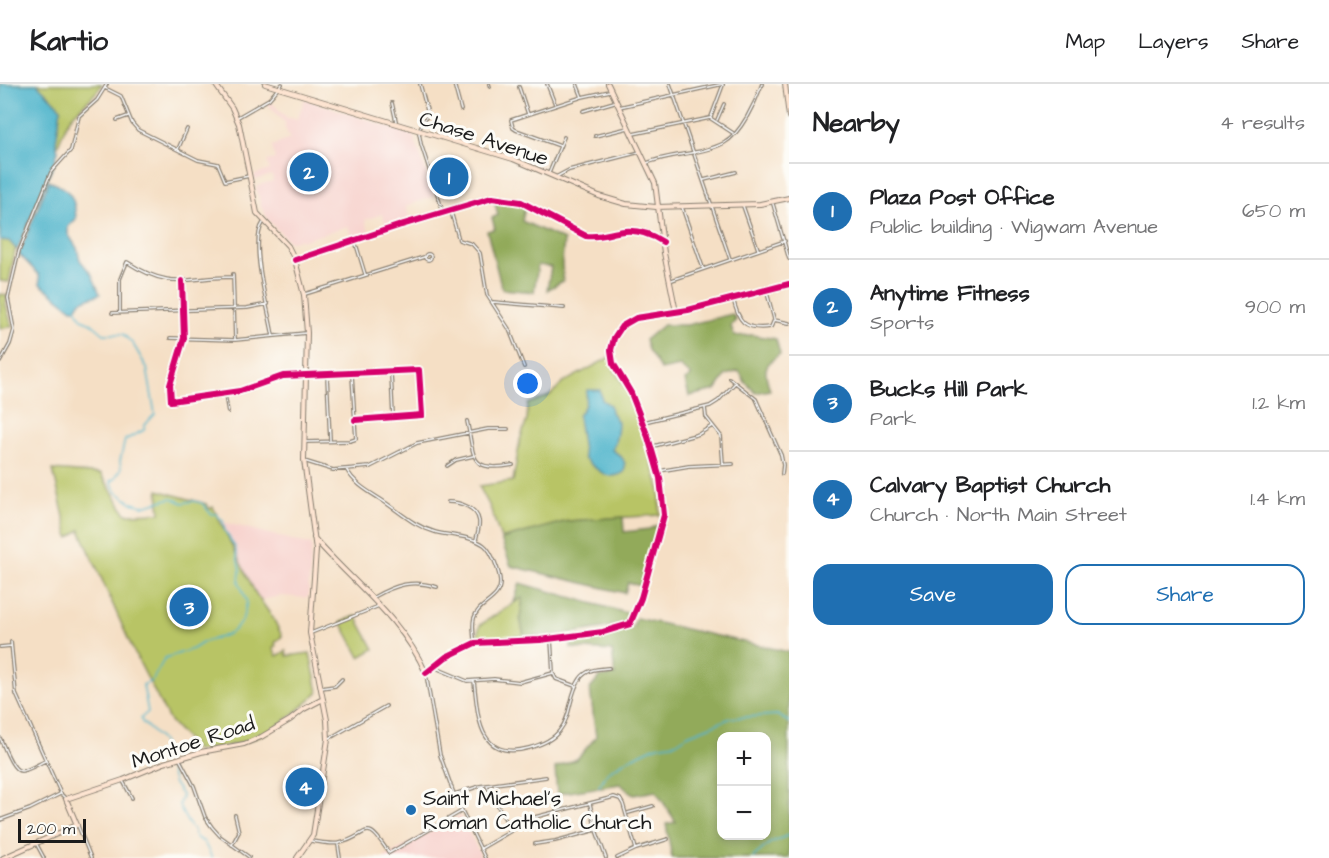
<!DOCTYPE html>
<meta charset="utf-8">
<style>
body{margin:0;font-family:"Architects Daughter",sans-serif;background:#f6f6f6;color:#202124}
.controls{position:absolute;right:18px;bottom:18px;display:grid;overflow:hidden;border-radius:12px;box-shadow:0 3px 9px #0003}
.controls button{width:54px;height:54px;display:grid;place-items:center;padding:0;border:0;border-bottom:2px solid #e0e0e0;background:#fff;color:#202124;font:30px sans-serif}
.scale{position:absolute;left:18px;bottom:15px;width:68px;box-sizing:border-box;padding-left:6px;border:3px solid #1c1c1c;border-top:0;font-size:16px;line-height:21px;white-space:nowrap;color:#1c1c1c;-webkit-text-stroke:4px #fdfcf7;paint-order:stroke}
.you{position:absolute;left:528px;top:300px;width:21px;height:21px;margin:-15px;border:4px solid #fff;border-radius:50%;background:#1a73e8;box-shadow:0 0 0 9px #1a73e833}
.badge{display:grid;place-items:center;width:39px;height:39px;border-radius:50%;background:#1f6fb2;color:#fff;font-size:20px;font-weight:700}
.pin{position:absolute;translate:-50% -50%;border:3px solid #fff;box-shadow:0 2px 6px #0006}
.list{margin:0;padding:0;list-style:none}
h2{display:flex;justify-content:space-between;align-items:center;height:78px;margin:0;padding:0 24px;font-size:26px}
h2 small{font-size:20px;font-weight:400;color:#757577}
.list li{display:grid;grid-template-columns:39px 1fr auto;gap:18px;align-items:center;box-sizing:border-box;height:96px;padding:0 24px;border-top:2px solid #e0e0e0}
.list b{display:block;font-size:22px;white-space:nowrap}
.list p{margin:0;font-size:20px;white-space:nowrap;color:#757577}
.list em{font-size:20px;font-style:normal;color:#757577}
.actions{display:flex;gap:12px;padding:18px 24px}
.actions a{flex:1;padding:14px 0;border:2px solid #1f6fb2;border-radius:18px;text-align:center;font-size:21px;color:#1f6fb2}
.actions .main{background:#1f6fb2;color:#fff}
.map{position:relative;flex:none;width:789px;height:774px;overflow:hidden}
header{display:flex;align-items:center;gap:36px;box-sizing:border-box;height:84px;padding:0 30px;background:#fff;border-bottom:2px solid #e0e0e0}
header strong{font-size:28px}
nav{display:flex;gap:33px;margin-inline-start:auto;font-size:21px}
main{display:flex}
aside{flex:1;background:#fff}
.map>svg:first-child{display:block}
.built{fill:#f7d0cb}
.green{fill:#b8c465;stroke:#6a7040;stroke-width:1.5}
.forest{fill:#92aa5a;stroke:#57633b;stroke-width:1.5;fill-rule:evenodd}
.water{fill:#4db4cb;stroke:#346874;stroke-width:1.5}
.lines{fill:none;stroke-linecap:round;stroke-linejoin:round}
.stream{stroke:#4db4cb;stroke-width:1.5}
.street-casing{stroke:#887e70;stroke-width:4}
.secondary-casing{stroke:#887e70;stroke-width:6}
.street{stroke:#fff;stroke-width:1.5}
.secondary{stroke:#fde4d1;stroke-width:4}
.cycleway-casing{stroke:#fdfcf7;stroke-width:10}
.cycleway{stroke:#d6006c;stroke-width:6}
.poi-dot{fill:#1f6fb2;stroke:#fdfcf7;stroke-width:2}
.labels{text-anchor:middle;stroke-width:6;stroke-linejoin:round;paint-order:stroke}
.street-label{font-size:21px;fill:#1c1c1c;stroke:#fdfcf7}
.poi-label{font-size:21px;fill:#1c1c1c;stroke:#fdfcf7;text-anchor:start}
</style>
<header>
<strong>Kartio</strong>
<nav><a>Map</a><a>Layers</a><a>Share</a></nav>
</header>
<main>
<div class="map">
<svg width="789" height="774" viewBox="0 0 789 774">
<rect width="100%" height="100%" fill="#fdfcf7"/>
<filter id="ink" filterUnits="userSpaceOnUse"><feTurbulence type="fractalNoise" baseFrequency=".0167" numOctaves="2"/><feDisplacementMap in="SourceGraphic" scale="12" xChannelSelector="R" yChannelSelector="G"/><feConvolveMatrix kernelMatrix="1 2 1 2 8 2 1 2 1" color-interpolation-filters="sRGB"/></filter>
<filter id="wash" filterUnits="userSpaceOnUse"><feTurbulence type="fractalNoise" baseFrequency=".008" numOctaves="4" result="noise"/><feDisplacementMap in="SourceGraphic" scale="24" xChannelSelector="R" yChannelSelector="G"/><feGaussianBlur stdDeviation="1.35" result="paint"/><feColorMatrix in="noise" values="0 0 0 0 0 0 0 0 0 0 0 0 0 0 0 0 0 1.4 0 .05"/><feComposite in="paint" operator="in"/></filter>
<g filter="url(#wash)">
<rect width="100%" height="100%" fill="#f5dfc5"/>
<path class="built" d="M305,15L413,51L435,112L406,122L410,135L386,142L382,130L365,136L369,148L352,154L348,142L301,157L300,155L289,158L268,136L261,122L256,102L273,97L272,91L255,96L254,91L270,86L267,77L275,75L272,62L290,55L284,42L286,40L267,19L270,17L287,34L297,35Z
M219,437L312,461L308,514L282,512L260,516Z
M460,731L482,774H381H383Z"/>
<path class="green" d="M0,0H102C93,17 76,23 67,39L15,167L9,198L0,197Z
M0,210L7,211L6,221L12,242L0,245Z
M610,273L615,287L627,306L641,342L660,406V431L568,437L501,455L490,423L479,402L513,397L520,356L527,336L528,320L549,312L564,298Z
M53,386L101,390L126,430L160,429L158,406L206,420L209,425L213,423L256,510L273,534L282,552L275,559L276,562L273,564L277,572L286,567L287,572L310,569L318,608C298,628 275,647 248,657C232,663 213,663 197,667L169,636L133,566L80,446L69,454Z
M523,513L520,534L524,552L476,555L480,541Z
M356,532L374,565L360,573L341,538Z"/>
<path class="forest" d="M494,116L519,120L525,124L522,137L564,156L562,178L563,197L547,206L551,183L538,181L534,208L502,205L487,147L495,145L492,134L498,131Z
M732,230L736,236L731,242L734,252L752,251L776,255L780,270C762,282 764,287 770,306L756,309L745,298L739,287L726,291L716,306L689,312L685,296L691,292L680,282L661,286L648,266L645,256L663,241H687Z
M623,433L624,448L649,445L658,441L642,502L628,499L625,509L511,482L501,455L568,437Z
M520,499L630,530L625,539C593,547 558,552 524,552L520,534L523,514L514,518Z
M636,534L789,568V774H672L666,740L676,738L656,707L634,711L620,700L557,710L555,684L577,675L596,653L590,605L600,593L615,591L612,567L571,564V555L600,553L633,543ZM722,652H766V752H722Z"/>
<path class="water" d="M0,0H37L61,24L56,58L58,67L54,80L17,166L9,157L0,156Z
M49,97C70,105 75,112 76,135L68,143V150L77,164L80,176L92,191L100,210L81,217L76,225H72L40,200L39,191L19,170Z
M587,306H600L602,316L610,321L611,328L618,338C618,348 616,357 612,366C620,371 628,376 624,388C607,399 598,385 584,375L578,332L585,321Z"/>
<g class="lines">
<path class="stream" d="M76,224L82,235L91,239L104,250H123L133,260L147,284L155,330L145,341L144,346L125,356L120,377L121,385L115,395L111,397L115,407L132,419L143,422L172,414L183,419L194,417L202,419L211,430H216L223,437L225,447L235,463L240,486L239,498L247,518L242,537L233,547L227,551L204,558L193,565L165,574L153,595
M151,597L143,601L148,628L141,634L142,638L161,656L169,673L167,676
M169,683L174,700L182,711C182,712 179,720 179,720C180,726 190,744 194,746L195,753L204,758L212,774
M599,702L609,687L629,675L657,662L676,659L688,651L731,634L777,631L789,638
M752,774L770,759L789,751"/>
</g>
</g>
<g filter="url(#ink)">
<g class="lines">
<g class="street-casing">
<path id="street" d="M454,0L461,26
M489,0L490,3
M547,0L555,20
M577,0L582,13
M670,0L730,175
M519,3L528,30
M105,4L121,12L132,39L138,46L198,76L218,80L225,97L249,92
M392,19L396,37
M619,23L723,0
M583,27L614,18
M238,33L269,15L282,0
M711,33L723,1
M117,36L128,32
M717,36L724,20
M420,44L428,30L420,0
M419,49L421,60L443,128
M633,50L710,34L733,49
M595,52L628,44
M560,62L516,46L513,44L511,36L582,13L610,7
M178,65L187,45
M647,79C671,69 701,71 724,59C741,50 756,17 762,0
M549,89L564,53
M556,93L569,86L640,68
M704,96L736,88
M773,120L789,175
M743,122L758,165
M682,123L703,184
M451,128L459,156L472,160L480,169L487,211L509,245L524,283
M263,139C249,159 269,227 273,252
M355,157L365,190
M425 173a3 3 0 1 1 6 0a3 3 0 1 1-6 0Z
M296,176L401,141L492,114L521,118L586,152C615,156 629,138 660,156
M233,190L235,255
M672,196L785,157
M182,197L184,254L170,301L171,317L240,307L283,292L419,286L422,331L355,336
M766,205L774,235
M305,210L424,173
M733,214C738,237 744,247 771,243L774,236L789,239
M493,218L564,224
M120,228V195L127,178C172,207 186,193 233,193
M676,228L789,200
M112,229L247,224L268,220
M170,254L235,256L306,249
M0,278L10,260L14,246L8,214L19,167L51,88L71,66L79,32L97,16L107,0
M391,289L393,332
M327,292L330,356
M729,294L756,315L781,371L783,381L782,390
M225,311L228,328
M705,324L706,333L721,352L723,380
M467,337C475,373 468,389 513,381
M644,338L710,322L718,317L735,299
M305,358L350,357L356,355L352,291
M654,362L699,350L712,342
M304,377L333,386L370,383L417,359L488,345H508
M447,382L456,376L473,372
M346,385C355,400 366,406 380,415C399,427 413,442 435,448C450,452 472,452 484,461C492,467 500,489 500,498C501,516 478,519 474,534C472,542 474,550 474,557
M659,387L689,382L733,380
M448,418C459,418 477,423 479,437C480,442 477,450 476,456
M374,513C395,501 413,495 437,503
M311,549L379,522
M551,555L553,589L556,595L575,602
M11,558L16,610L61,710L65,714
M0,563L11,562
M436,584L467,597L494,595L520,598L553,589
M426,590L440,671L454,710L485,774
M474,597C478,632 478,678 529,664C540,661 553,656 560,646C572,631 569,610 580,595C586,585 598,585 609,584
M321,604L335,602L342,595
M0,654C4,662 12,687 21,687C28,687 38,680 45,677
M330,654L386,622
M180,676L194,702L205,733L212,743L220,752L249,773
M123,697L132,714
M487,702L511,746
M455,710L480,702L546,693
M590,720L596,746L606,774
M628,729L653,722
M0,736L30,725L60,710
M78,742L91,774
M311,757C320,758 331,761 340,759C370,752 364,731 389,769L462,727
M535,760L555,757L596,746
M37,761L44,774
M232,761L239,748L235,731
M338,761L340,774
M480,765L535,733L614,713L620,715L623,720L636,765
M617,774L636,765L668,755"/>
</g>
<g class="secondary-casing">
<path id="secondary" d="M215,0L232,24L239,40L257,129L288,162L295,176L304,211L307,249L304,376L316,466L310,549L327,636L328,655L313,751L297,774
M265,0L513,75L599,112L626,120L656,123L760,120L789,114
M785,0L789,33
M314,454C352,498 402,534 426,589C444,579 454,563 477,559C506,553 617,557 633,535C642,511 650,486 657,461C659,451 664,440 664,429C663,389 647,347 631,310C624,293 608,281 612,261C617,231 652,231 676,228L664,169L655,99L608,0
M3,774L77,741L66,715L123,696L164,679L201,668L244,660L261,653L290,636L304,625L323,615"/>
</g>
<use href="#street" class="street"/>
<use href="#secondary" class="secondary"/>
<g class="cycleway-casing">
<path id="cycleway" d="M295,176L401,141L492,114L521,118L586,152C601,154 611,148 625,147C638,146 652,151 663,158
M182,197L184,254L170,301L171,317L240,307L283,292L419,286L422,331L355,336
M426,589L446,573L475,559L540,556L603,548L630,540L641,514L664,431L660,394L648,353L631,309L613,279L611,266L614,254L622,242L636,234L688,226L789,200"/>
</g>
<use href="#cycleway" class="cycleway"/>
</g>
</g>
<circle class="poi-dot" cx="411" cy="726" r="6"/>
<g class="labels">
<g class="street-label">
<text transform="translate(484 54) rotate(18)" y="7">Chase Avenue</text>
<text transform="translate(193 658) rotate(-18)" y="7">Montoe Road</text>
</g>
<g class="poi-label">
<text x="423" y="721">Saint Michael's<tspan x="423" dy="24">Roman Catholic Church</tspan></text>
</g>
</g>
</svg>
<div class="controls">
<button>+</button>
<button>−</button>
</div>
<div class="scale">200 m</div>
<div class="you"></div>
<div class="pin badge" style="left:449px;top:93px">1</div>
<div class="pin badge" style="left:309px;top:88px">2</div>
<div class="pin badge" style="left:189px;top:523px">3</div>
<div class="pin badge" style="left:305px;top:703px">4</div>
</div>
<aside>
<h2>Nearby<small>4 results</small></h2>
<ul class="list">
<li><span class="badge">1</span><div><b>Plaza Post Office</b><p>Public building · Wigwam Avenue</p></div><em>650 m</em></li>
<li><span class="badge">2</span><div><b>Anytime Fitness</b><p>Sports</p></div><em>900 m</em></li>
<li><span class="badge">3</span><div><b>Bucks Hill Park</b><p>Park</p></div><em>1.2 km</em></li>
<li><span class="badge">4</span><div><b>Calvary Baptist Church</b><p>Church · North Main Street</p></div><em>1.4 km</em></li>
</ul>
<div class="actions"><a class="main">Save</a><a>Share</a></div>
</aside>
</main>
